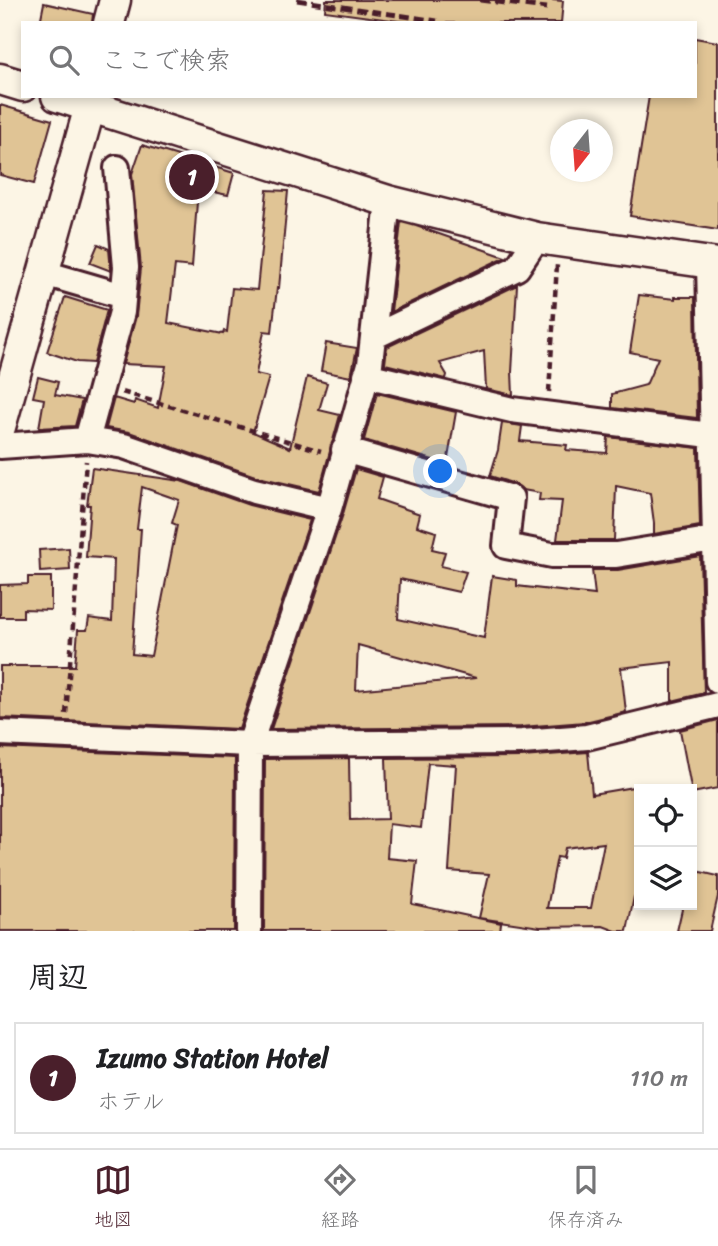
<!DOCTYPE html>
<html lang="ja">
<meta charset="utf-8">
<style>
body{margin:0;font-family:Sriracha,"Klee One",sans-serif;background:#f2f2f2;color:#202124}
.controls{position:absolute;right:21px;bottom:21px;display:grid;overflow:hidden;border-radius:0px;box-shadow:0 4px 10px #0003}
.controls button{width:63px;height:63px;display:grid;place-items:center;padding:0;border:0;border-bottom:2px solid #e0e0e0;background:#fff;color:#202124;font:35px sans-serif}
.compass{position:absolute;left:550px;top:119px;width:63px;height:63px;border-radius:50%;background:#fff;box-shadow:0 4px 10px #0003;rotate:197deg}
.you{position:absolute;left:441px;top:472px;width:24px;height:24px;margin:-18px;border:5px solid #fff;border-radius:50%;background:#1a73e8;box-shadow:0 0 0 10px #1a73e833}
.badge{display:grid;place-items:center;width:46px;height:46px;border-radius:50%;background:#4a1f2b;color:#fff;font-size:23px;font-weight:700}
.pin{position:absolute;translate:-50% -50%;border:4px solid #fff;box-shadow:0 2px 7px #0006}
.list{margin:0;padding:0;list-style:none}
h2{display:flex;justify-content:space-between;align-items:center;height:91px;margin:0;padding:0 28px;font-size:30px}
h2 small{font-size:23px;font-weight:400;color:#757577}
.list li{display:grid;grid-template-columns:46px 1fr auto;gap:21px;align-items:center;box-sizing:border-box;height:112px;margin:0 14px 14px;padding:0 14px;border:2px solid #e0e0e0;border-radius:0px}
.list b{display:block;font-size:26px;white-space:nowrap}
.list p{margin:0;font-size:23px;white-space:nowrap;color:#757577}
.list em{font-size:23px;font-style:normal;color:#757577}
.icon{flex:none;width:38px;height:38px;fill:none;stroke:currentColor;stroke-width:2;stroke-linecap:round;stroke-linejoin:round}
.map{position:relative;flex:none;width:718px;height:931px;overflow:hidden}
.search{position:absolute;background:#fff;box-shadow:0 4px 10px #0003;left:21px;right:21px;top:21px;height:77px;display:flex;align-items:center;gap:18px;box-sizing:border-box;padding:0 24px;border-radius:0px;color:#757577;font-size:26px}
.sheet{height:217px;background:#fff}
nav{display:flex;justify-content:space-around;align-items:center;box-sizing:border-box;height:98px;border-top:2px solid #e0e0e0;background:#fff;font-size:19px;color:#757577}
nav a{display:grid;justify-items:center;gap:4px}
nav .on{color:#4a1f2b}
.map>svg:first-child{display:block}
.building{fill:#e0c495;stroke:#4a1f2b;stroke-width:2;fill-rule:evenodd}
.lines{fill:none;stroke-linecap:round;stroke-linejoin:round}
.minor-casing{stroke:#4a1f2b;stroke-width:30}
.tertiary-casing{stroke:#4a1f2b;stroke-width:35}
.path{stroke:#4a1f2b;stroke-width:4.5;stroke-dasharray:7 5;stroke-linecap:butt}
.minor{stroke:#fcf5e5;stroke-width:24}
.tertiary{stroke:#fcf5e5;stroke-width:30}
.rail{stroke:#4a1f2b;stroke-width:5;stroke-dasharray:10 5;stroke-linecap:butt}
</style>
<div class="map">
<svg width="718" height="931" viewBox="0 0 718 931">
<rect width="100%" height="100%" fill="#fcf5e5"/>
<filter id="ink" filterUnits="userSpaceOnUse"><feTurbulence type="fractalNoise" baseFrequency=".0143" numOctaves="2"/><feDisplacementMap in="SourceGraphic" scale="14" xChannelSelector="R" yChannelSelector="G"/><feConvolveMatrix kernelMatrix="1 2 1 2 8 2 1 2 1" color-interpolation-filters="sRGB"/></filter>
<g filter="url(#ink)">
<path class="building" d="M326,0H552L563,1L561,23H413L325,11Z
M44,3L93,14L92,23H40Z
M695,38L718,42V230L630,216L649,96H695Z
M0,105L52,120L34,184L0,175Z
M142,145L234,173L228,195L198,189L192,267L175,265L168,323L223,334L224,331L227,332L232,288L257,290L267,190L288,191L279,288H277L272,332L264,331L256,374L269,377L253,432L290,448L307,377L327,383L319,410L340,415L319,491L258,477L129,432L106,428L114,398L134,404L135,400L158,408L166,366L123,364L136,316L141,268L132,174Z
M401,222L416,226L505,257L391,312Z
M98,244L109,249L111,271L90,263Z
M517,285L512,372L513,395L486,389L484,351L440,363L447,375L446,379L385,364L387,347Z
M639,295L675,299V297H695L697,418L612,408V394L646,385L658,358L630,352Z
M65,297L107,310L93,363L77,362L47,352Z
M326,343L357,348L351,377L321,371Z
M38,377L58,382L55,395L82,400L75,426L39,428L44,399L33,397Z
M377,393L456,412L447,464L364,440Z
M502,423L522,426L520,441L567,445L566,450L607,453L608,437L698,448L700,526L654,534V523L650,493L616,486L614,540H557L562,501L539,500L540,493L523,490L515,484L490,476L498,450Z
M92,468L181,481L249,505L310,520L239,729L0,718V666H75L78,630H87L89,618L112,621L114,559L86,557L90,505H87ZM142,487L179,500L172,523L177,525L151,656L132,654L141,529H137Z
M356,469L383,477L377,499L420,514L417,526L436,532L432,549L445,552L441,566L466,572L459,592L400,579L398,619L484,638L492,576L517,580V586L595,595L592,570H618L700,556L704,693L672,701V662L621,668L626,712L585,722L521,727L271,729L343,514ZM358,645L476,678L356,690Z
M69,548L70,570L40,572L39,550Z
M28,577H51V610L23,609V617H0V585L28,584Z
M718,720V788L692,793L680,730Z
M0,748L235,758L234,931H0Z
M588,752L592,794L639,786V898L634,897L627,931H616L603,926L540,927L479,918L489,874L449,871L456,765L428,763L421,828L389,824L387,858L417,861L412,904L501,923L500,931H264L265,759L349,758L350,820L388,819L386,758L522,757ZM604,843L591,908H547L557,857L563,858L565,848Z
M692,870L718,876V896L710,931H677L683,905H692Z"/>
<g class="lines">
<g class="minor-casing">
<path id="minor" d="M709,263L718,681
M44,273L123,296
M373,337L517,268L537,238
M366,375L512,410L718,436
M87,440L122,312L126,267L117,168
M0,446L87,440L124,446L254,491L329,509
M344,450L511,498L506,546L552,555H616L714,539
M0,733L250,744L522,742L587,737L718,705
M249,931L250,744L329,509L370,364L388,201"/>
</g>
<g class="tertiary-casing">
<path id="tertiary" d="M109,23L115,0
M0,79L23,86
M57,96L388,201L537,238L718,264
M0,427L93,96"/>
</g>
<path class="path" d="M122,392L321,451
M549,392L557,265
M66,714L86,461"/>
<use href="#minor" class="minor"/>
<use href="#tertiary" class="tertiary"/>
<path class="rail" d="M297,0L437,21
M480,0L547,8"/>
</g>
</g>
</svg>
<div class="controls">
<button><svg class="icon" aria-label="locate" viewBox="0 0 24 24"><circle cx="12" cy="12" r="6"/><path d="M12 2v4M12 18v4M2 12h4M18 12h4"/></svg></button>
<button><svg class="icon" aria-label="layers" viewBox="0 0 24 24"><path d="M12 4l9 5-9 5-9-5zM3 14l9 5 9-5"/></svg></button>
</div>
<svg class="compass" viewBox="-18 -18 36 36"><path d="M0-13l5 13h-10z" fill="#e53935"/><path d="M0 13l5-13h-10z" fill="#757577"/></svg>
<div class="you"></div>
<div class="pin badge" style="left:192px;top:177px">1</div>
<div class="search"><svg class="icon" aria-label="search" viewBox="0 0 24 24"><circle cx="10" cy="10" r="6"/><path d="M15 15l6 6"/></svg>ここで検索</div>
</div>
<section class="sheet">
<h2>周辺<small></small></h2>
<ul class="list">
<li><span class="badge">1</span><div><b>Izumo Station Hotel</b><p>ホテル</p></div><em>110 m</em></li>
</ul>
</section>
<nav>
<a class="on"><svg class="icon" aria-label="map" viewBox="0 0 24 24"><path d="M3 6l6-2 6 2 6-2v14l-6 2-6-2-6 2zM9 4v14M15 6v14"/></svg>地図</a>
<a><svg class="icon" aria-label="directions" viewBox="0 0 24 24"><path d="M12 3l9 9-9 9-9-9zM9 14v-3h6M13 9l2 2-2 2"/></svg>経路</a>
<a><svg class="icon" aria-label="saved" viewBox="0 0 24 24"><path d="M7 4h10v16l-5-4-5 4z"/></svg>保存済み</a>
</nav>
